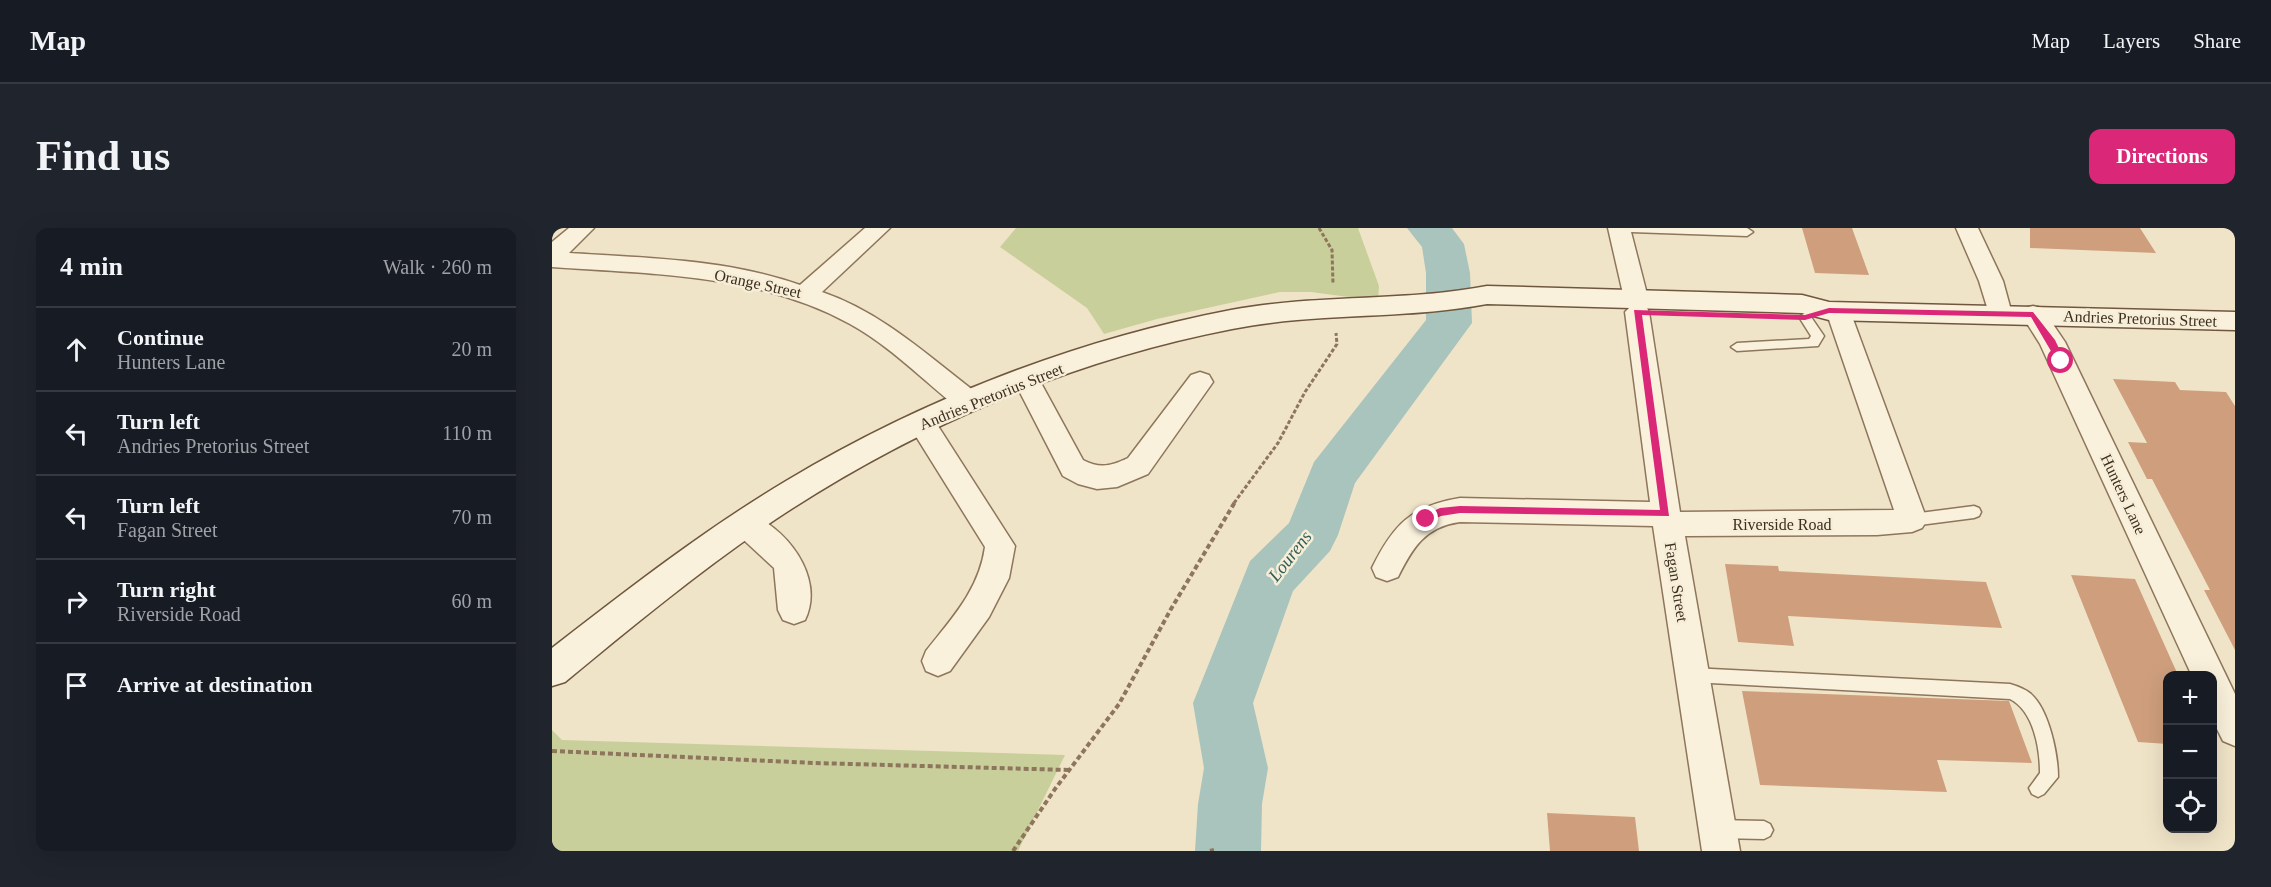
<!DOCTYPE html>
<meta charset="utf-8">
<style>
body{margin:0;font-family:Georgia,serif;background:#20242c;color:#f1f3f6}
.controls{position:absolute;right:18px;bottom:18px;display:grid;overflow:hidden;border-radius:12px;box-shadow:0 6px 24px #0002}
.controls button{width:54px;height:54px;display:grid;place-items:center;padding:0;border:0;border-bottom:2px solid #363941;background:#171b24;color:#f1f3f6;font:30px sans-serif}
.stop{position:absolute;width:18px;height:18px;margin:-14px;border:4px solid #db2777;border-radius:50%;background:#fff}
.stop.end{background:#db2777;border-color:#fff;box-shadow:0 2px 6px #0008}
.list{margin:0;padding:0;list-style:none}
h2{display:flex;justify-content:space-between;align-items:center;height:78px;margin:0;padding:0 24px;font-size:26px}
h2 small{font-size:20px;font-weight:400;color:#9ea1a6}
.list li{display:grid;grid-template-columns:39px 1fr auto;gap:18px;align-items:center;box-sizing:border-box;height:84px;padding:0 24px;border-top:2px solid #363941}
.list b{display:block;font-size:22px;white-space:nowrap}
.list p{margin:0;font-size:20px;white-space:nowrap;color:#9ea1a6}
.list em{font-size:20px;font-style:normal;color:#9ea1a6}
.icon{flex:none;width:33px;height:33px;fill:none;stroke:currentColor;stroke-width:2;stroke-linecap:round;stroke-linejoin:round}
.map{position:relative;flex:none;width:1683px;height:623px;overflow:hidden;border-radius:12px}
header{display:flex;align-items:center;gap:36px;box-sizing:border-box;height:84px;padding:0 30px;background:#171b24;border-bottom:2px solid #363941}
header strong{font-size:28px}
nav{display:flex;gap:33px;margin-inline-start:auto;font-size:21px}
.intro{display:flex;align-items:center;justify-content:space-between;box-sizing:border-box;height:144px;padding:0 36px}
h1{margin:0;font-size:42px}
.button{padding:15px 27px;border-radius:12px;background:#db2777;color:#fff;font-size:21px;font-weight:700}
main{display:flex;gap:36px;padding:0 36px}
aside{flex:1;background:#171b24;border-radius:12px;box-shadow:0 6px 24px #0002}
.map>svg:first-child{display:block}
.green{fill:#c9cf9b}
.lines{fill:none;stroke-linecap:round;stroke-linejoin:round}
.river{fill:#a9c4bc;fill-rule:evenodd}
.building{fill:#cf9f7d}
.lane-casing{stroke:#8d765c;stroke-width:3}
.street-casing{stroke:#8d765c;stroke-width:3}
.secondary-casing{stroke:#6f573f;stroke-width:3}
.path-far1{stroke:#8d765c;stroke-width:3;stroke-dasharray:4 2;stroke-linecap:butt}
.path{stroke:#8d765c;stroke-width:4;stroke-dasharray:5 3;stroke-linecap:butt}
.lane{fill:#faf1dc;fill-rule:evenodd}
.street{fill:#faf1dc;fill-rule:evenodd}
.secondary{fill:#faf1dc;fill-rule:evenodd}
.route{fill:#db2777}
.labels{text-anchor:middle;stroke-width:5;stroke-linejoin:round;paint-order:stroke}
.street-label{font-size:16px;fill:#3d2e20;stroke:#f7eed8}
.water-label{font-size:18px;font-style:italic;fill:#2f5d5a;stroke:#f7eed8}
</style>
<header>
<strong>Map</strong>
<nav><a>Map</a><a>Layers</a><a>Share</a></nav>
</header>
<div class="intro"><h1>Find us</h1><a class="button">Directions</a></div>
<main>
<aside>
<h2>4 min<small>Walk · 260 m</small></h2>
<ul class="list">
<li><svg class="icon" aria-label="ahead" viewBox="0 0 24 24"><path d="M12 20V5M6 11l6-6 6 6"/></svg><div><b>Continue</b><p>Hunters Lane</p></div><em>20 m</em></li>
<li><svg class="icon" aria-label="left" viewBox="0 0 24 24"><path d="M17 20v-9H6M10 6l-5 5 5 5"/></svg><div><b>Turn left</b><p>Andries Pretorius Street</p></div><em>110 m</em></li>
<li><svg class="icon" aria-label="left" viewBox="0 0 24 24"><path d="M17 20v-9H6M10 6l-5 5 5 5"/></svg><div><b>Turn left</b><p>Fagan Street</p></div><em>70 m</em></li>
<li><svg class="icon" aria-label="right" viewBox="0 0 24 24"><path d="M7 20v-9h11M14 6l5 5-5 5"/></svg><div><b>Turn right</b><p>Riverside Road</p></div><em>60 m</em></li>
<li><svg class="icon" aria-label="arrive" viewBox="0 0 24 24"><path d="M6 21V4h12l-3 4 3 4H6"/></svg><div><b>Arrive at destination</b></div></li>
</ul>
</aside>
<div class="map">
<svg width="1683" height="623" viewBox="0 0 1683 623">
<rect width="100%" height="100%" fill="#f0e4c8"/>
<path class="green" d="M464,0H806L827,58L826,73L759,64H728L605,91L552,106L535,80L448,19Z
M0,502L10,512L513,527L466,623H0Z"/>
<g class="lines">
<path class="river" d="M855,0H900L912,16L918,45L920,95L803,255L786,307L778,323L741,363L701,475L716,540L710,576L709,623H643L646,576L652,540L641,475L698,333L737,295L762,234L874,92V45L870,19Z"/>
</g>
<path class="building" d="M1250,0H1300L1317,47L1263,45Z
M1478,0H1588L1604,25L1478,20Z
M1561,151L1623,154L1628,162L1674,164L1683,178V422L1652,362H1658L1600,251H1595L1576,214L1595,215Z
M1173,336L1226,338L1227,343L1434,354L1450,400L1236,388L1242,418L1186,414Z
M1519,347L1583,351L1626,447H1616V516L1586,514Z
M1190,463L1457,473L1480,535L1385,532L1395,564L1208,557Z
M995,585L1083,589L1087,623H998Z"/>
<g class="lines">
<g class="lane-casing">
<path id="lane" d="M1073,0H1195L1201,4L1195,8L1079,4Z
M1253,85L1257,86L1272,108L1266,118L1185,123L1179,119L1185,115L1257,111L1259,108L1247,89Z
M1422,278L1427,280L1429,284L1427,288L1422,290L1360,298L1355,296L1353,292L1355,288L1360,286Z
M1140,440L1458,456C1465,458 1473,461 1479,466C1497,482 1506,526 1506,549L1492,566L1486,569L1480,566L1477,560L1488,545C1488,521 1482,483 1458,471L1140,454L1134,452L1132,447L1134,442Z
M1165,592L1212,593L1218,596L1221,602L1218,608L1212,611L1165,610L1159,607L1156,601L1159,595Z"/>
</g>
<g class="street-casing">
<path id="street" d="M17,0H42L17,25C94,30 175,31 248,57L313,0H338L270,64C331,85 376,128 426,166L429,173L426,180L416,183L406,180C371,152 338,118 298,96C208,46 100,46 0,39V14Z
M1056,0H1078L1096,70L1089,77L1094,78L1097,84L1128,284L1342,282L1274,83L1277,77L1286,75L1295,77L1298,83L1375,292L1370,300L1360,304L1325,307L1133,308L1188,623H1150L1101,298L908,294C873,299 861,319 846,349L835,353L824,349L820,340C841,297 859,278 908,270L1098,274L1073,84L1080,77L1075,76L1072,70Z
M1404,0H1426L1451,53L1460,86L1457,92L1448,94L1439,92L1427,53Z
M1481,78L1490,80L1513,114L1683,466V518L1671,513L1660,491V448H1640L1488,116L1469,86L1472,80Z
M474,141L483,144L531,232C548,241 559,238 576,230L639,147L648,144L657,147L661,154L596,246L565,259L545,261L526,256L511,248L461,151L465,144Z
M369,184L379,187L463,318L457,350L437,389L398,443L386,448L374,443L370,433L374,423C400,390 427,362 433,319L355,194L359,187Z
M193,284C233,297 274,349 253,392L242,396L231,392L226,382L222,340L183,304L178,296L183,288Z"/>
</g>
<g class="secondary-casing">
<path id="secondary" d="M935,58L1250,67L1277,74L1683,84V102L1277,92L1250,85L935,76C851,92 765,84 680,101C519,132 361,200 224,291C150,341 82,397 13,454L0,458V420C76,361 152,302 234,253C371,171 523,112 679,82C764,66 851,74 935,58Z"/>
</g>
<path class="path-far1" d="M767,0L780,22L781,56
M682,275L726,215L753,164L785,116L784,105"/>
<path class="path" d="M0,523L262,535L517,542
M461,623L503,561L567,476L619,381L683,274
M658,623L662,622"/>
<use href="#lane" class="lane"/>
<use href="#street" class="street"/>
<use href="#secondary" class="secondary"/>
</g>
<path class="route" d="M1277,80L1481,84L1503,112L1513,133L1506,135L1479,89L1277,85L1253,92L1090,87L1117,288L908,285L889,288L874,295L871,293V288L888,280L908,278L1108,282L1082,82L1253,87Z"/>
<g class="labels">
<g class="street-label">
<text transform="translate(206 55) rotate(12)" y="6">Orange Street</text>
<text transform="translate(1588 90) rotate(2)" y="6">Andries Pretorius Street</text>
<text transform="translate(439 168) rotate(-22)" y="6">Andries Pretorius Street</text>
<text transform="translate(1572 266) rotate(65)" y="6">Hunters Lane</text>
<text x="1230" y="302">Riverside Road</text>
<text transform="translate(1125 354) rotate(81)" y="6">Fagan Street</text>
</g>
<g class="water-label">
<text transform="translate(738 328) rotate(-52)" y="6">Lourens</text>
</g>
</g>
</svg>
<div class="controls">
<button>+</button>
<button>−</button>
<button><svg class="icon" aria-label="locate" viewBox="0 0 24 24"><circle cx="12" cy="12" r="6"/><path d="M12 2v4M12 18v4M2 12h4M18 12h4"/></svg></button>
</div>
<div class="stop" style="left:1509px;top:133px"></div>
<div class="stop end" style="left:874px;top:291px"></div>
</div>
</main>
